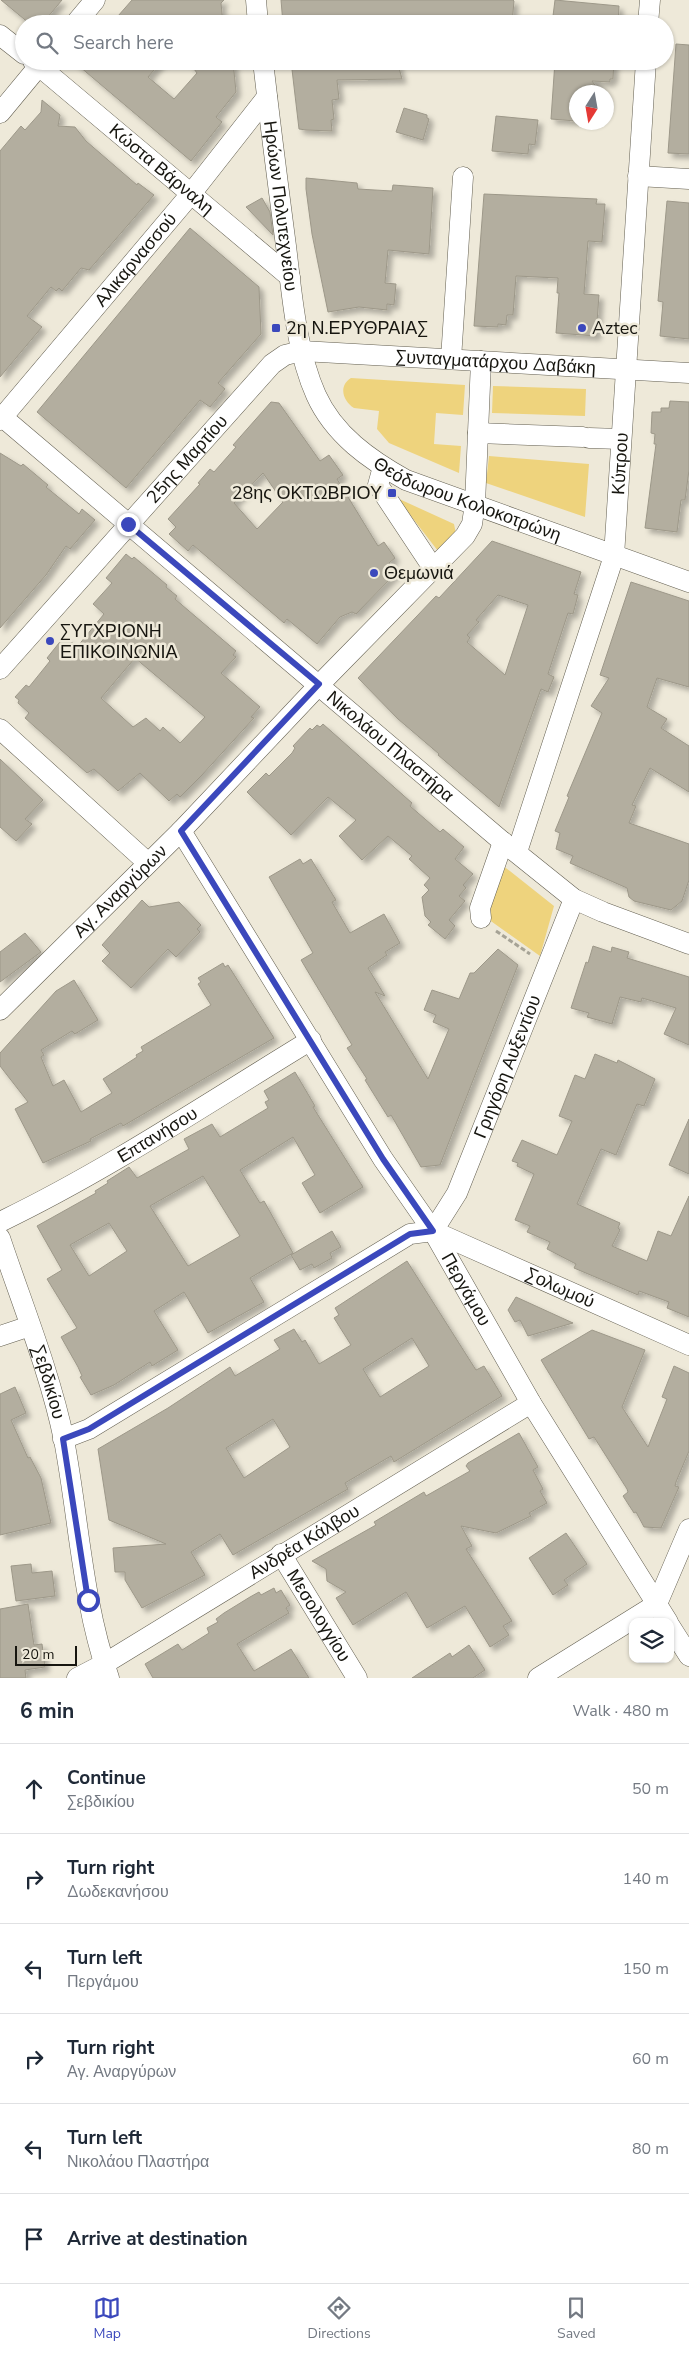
<!DOCTYPE html>
<meta charset="utf-8">
<style>
body{margin:0;font-family:"Nunito Sans",sans-serif;background:#f2f2f3;color:#1f2937}
.controls{position:absolute;right:15px;bottom:15px;display:grid;overflow:hidden;border-radius:10px;box-shadow:0 1px 4px #0004}
.controls button{width:45px;height:45px;display:grid;place-items:center;padding:0;border:0;border-bottom:1px solid #e0e1e3;background:#fff;color:#1f2937;font:25px sans-serif}
.compass{position:absolute;left:569px;top:85px;width:45px;height:45px;border-radius:50%;background:#fff;box-shadow:0 1px 4px #0004;rotate:191deg}
.scale{position:absolute;left:15px;bottom:12px;width:62px;box-sizing:border-box;padding-left:5px;border:2px solid #171610;border-top:0;font-size:14px;line-height:18px;white-space:nowrap;color:#171610;-webkit-text-stroke:4px #eee9d9;paint-order:stroke}
.stop{position:absolute;width:15px;height:15px;margin:-11px;border:4px solid #3b48bc;border-radius:50%;background:#fff}
.stop.end{background:#3b48bc;border-color:#fff;box-shadow:0 1px 5px #0008}
.list{margin:0;padding:0;list-style:none}
h2{display:flex;justify-content:space-between;align-items:center;height:65px;margin:0;padding:0 20px;font-size:21px}
h2 small{font-size:16px;font-weight:400;color:#747a83}
.list li{display:grid;grid-template-columns:32px 1fr auto;gap:15px;align-items:center;box-sizing:border-box;height:90px;padding:0 20px;border-top:1px solid #e0e1e3}
.list b{display:block;font-size:19px;white-space:nowrap}
.list p{margin:0;font-size:16px;white-space:nowrap;color:#747a83}
.list em{font-size:16px;font-style:normal;color:#747a83}
.icon{flex:none;width:28px;height:28px;fill:none;stroke:currentColor;stroke-width:2;stroke-linecap:round;stroke-linejoin:round}
.map{position:relative;flex:none;width:689px;height:1678px;overflow:hidden}
.search{position:absolute;background:#fff;box-shadow:0 1px 4px #0004;left:15px;right:15px;top:15px;height:55px;display:flex;align-items:center;gap:12px;box-sizing:border-box;padding:0 18px;border-radius:28px;color:#747a83;font-size:19px}
.sheet{height:605px;background:#fff}
nav{display:flex;justify-content:space-around;align-items:center;box-sizing:border-box;height:70px;border-top:1px solid #e0e1e3;background:#fff;font-size:14px;color:#747a83}
nav a{display:grid;justify-items:center;gap:2px}
nav .on{color:#3b48bc}
.map>svg:first-child{display:block}
.green{fill:#eed37d}
.building{fill:#b3ae9f;stroke:#9d9889;fill-rule:evenodd;filter:url(#shadow)}
.lines{fill:none;stroke-linecap:round;stroke-linejoin:round}
.minor-casing{stroke:#635f51;stroke-width:21}
.path{stroke:#a6a396;stroke-width:3;stroke-dasharray:5 2.5;stroke-linecap:butt}
.minor{stroke:#fff;stroke-width:20}
.route{stroke:#3b48bc;stroke-width:6}
.poi-dot{fill:#3b48bc;stroke:#eee9d9;stroke-width:2}
.labels{text-anchor:middle;stroke-width:5;stroke-linejoin:round;paint-order:stroke}
.street-label{font-size:18px;fill:#171610;stroke:#eee9d9}
.poi-label{font-size:18px;fill:#171610;stroke:#eee9d9;text-anchor:start}
</style>
<div class="map">
<svg width="689" height="1678" viewBox="0 0 689 1678">
<defs>
<filter id="shadow"><feDropShadow dx="4.5" dy="4.5" stdDeviation="2.5" flood-color="#0004"/></filter>
</defs>
<rect width="100%" height="100%" fill="#eee9d9"/>
<path class="green" d="M351,378L465,385L463,415L436,413L434,444L461,446L459,473L389,443L377,429L379,411L354,408C343,401 338,386 351,378Z
M493,386L586,389L585,416L492,413Z
M489,456L589,464L585,517L486,483Z
M397,498L454,524L456,534L438,551Z
M501,864L554,906L540,956L488,919V911Z"/>
<path class="building" d="M1,0H62L42,24H30Z
M132,0H224L221,3L223,24L210,17L204,24H111Z
M281,0H513L514,1L512,24H283Z
M555,0L619,6L618,24H552Z
M676,44L689,45V154L668,153Z
M73,61H162L148,77L174,99L197,73L188,61H233L236,92L216,117L222,122L191,161Z
M291,61L398,64L402,79L337,80L339,99L332,100L334,119L331,120L332,131L306,130L299,129Z
M555,61H614L613,79H610V82L592,81L600,92H576V121L551,119Z
M42,100L60,115L58,126L75,127L86,141L137,185L138,183L154,195L89,270L81,268L62,291L59,288L56,291L51,287L27,316L42,327L0,377V151L21,126L25,130L41,112Z
M404,108L427,115V118L429,119L423,140L396,132Z
M496,116L538,120L535,145L529,144L528,154L492,151Z
M306,178L357,183L358,189L392,191L393,185L433,188L429,254L388,250L385,283L396,284L394,305L387,304V310L359,307L328,312L312,234L306,189Z
M484,194L597,199L596,204H605L602,242L588,241L584,294L599,295L596,336L556,333L559,293H557L558,278L516,276L513,315H507L506,325L498,324V327L474,326Z
M262,198L270,212L273,235L246,207Z
M667,201L689,203V339L660,336L663,302L658,301Z
M190,228L259,287L261,334L218,383L225,389L210,407L200,400L126,488L37,412Z
M670,401L689,402V470L685,500H681L677,532L645,528L656,444H654L655,434L651,433L652,412H661V408H669Z
M271,402L279,403L320,461L329,455L343,475L337,479L378,546L384,542L395,558L389,563L396,573L356,614L352,612L340,617L317,644L287,619L284,623L193,545L188,551L169,534L176,527L168,519L200,484L198,483L210,469L214,472L236,447L233,445ZM263,473L283,502L257,529L234,503Z
M0,453L21,466L23,464L48,485L46,487L79,514L82,509L95,520L70,549L66,546L46,575L0,628Z
M492,541L581,572L574,594L578,595L573,614L568,613L548,674L554,677L548,692L541,689L499,807L438,755L439,754L398,719L358,678L436,596L439,598ZM498,595L528,605L505,675L467,642L470,638L467,635L479,622L476,620Z
M126,554L132,559L134,557L167,585L166,587L177,596L175,599L236,651L233,655L236,657L221,673L260,707L251,717L254,718L202,775L180,797L177,794L169,801L140,773L118,791L94,769L87,773L25,718L29,713L18,703L19,700L15,697L26,685L29,687L50,661L47,658L63,638L67,641L68,639L77,647L104,614L93,604L112,583L106,578ZM135,658L205,717L180,743L163,727L160,731L146,718L133,727L101,698Z
M631,582L689,601V687L657,678L647,707L667,719L661,728L689,746V792L650,768L632,805L636,806L629,823L689,844V880L682,901L671,910L634,901L629,897L627,888L570,863L573,856L556,849L560,833L555,831L569,797L567,796L602,713L591,706L609,678L600,675Z
M323,724L412,803L410,806L440,832L443,829L464,847L455,859L473,874L463,885L466,888L459,896L465,901L449,920L455,926L445,939L428,925L431,922L425,916L422,897L429,890L424,885L430,878L409,859L412,856L388,836L362,860L339,836L356,820L328,797L291,835L247,792L266,773L269,776L292,753L295,748L293,746L310,728L312,730L317,725L320,727Z
M0,759L43,800L25,819L32,824L16,841L0,827Z
M300,859L303,864L311,859L336,900L332,902L350,933L384,914L400,943L385,952L387,955L368,968L385,996L375,992L428,1079L449,1029L433,1022L436,1015L424,1010L432,990L459,999L470,973H474L498,949L518,965L440,1165L421,1167L391,1115L388,1117L365,1080L367,1079L347,1048L352,1045L301,960L313,953L269,877Z
M142,900L149,907L179,902L201,925L197,929L200,932L176,957L168,949L131,988L102,961L110,953L102,945Z
M25,933L41,952L0,982V952Z
M593,946L611,952L612,947L629,952L627,958L689,977V1045L664,1034L676,1008L642,998L641,1002L620,997L612,1024L587,1017L589,1013L571,1008L586,962L588,963Z
M223,963L225,967L228,965L274,1038L123,1126L121,1123L90,1139L91,1141L43,1163L15,1109L28,1102L0,1066V1053L56,991L74,980L98,1020L75,1034L72,1031L41,1050L44,1055L41,1057L53,1086L64,1080L81,1112L112,1093L103,1079L137,1057L136,1055L143,1051L141,1047L211,1005L198,984L201,982L198,978Z
M595,1054L617,1063L618,1060L655,1079L644,1106L637,1104L616,1155L601,1149L577,1204L620,1223L618,1228L620,1230L612,1246L647,1261L658,1231L671,1236L689,1196V1317L667,1308L669,1302L639,1291L638,1295L574,1268L576,1264L547,1249L550,1242L527,1232L530,1226L515,1220L534,1174L517,1166L518,1163L512,1161L522,1140L557,1155L572,1121L559,1116L575,1075L585,1079Z
M295,1072L315,1106L313,1107L363,1187L320,1213L302,1183L315,1175L293,1137L240,1170L260,1203L264,1201L293,1253L250,1278L264,1302L208,1333L184,1292L154,1311L178,1350L152,1366L150,1362L114,1385L91,1395L80,1377L82,1376L78,1367L61,1337L77,1328L47,1279L62,1270L37,1226L96,1193L95,1191L108,1183L107,1181L129,1167L137,1178L189,1149L184,1139L212,1124L220,1137L268,1108L265,1102L269,1100L264,1091ZM203,1176L240,1236L188,1266L150,1206ZM109,1223L127,1251L89,1276L70,1245Z
M689,1119V1174L669,1165Z
M332,1231L341,1247L330,1253L332,1258L314,1268L312,1264L300,1270L291,1255Z
M407,1261L476,1370L484,1366L502,1396L394,1462L391,1456L345,1483L348,1489L233,1555L220,1534L191,1552L205,1575L142,1608L125,1580V1572H115L113,1548L166,1544L109,1520L98,1449L168,1408L230,1367L235,1376L280,1349L274,1340L294,1329L302,1342L305,1340L319,1364L351,1345L334,1318L339,1315L335,1308ZM412,1338L429,1366L380,1397L363,1369ZM273,1419L290,1447L244,1478L226,1448Z
M516,1297L573,1323L528,1336L520,1320L515,1322L508,1310Z
M592,1330L645,1350L622,1407L648,1447L667,1399L662,1397L674,1366L689,1373V1451L676,1482L675,1486L679,1487L661,1528L644,1527L636,1512L634,1513L623,1496L628,1492L627,1489L594,1437L589,1439L541,1360Z
M15,1387L26,1413L11,1420L28,1458L30,1457L41,1478L51,1523L0,1535V1394Z
M519,1433L538,1467L533,1470L543,1489L540,1491L547,1503L529,1513L531,1516L496,1533L461,1526L472,1546L466,1549L512,1621L503,1626L509,1635L490,1647L465,1606L427,1628L406,1592L353,1625L336,1598L346,1592L327,1581L326,1569L312,1561L376,1525L374,1522L424,1492L426,1496L470,1471L466,1466L468,1463Z
M566,1533L587,1564L564,1580L568,1585L553,1595L529,1558Z
M31,1564L32,1573L52,1571L55,1596L16,1601L11,1566Z
M274,1588L276,1593L281,1590L290,1605L286,1608L289,1613L237,1644L254,1671L291,1649L309,1678H153L145,1664L178,1644L182,1650L209,1633L207,1628L218,1622L216,1619L224,1613L250,1597L259,1592L261,1595Z
M28,1604L34,1645L42,1644L45,1667L25,1670L26,1678H0V1609Z
M469,1645L485,1670L473,1678H412L450,1653L452,1657Z"/>
<g class="lines">
<g class="minor-casing">
<g id="minor">
<path d="M256,0L258,24"/>
<path d="M75,24L95,0"/>
<path d="M648,24L650,0"/>
<path d="M0,35L24,54"/>
<path id="s1" d="M33,61L290,277"/>
<path id="s2" d="M263,61C270,123 278,185 286,246C292,295 296,350 316,395C334,435 370,460 406,480L689,582"/>
<path d="M0,113L43,61"/>
<path d="M638,176L689,179"/>
<path d="M451,359L463,177"/>
<path id="s3" d="M0,415L503,842L574,899L603,912L689,944"/>
<path id="s4" d="M0,420L190,195L267,97"/>
<path d="M478,433L583,437"/>
<path d="M589,438L621,439"/>
<path d="M383,467L378,485L433,568"/>
<path id="s5" d="M0,669L272,364L285,355L302,351L689,373"/>
<path d="M0,729L148,863"/>
<path id="s6" d="M181,831L383,1159L433,1231L531,1403L668,1622"/>
<path id="s7" d="M517,852L614,556L646,61"/>
<path d="M481,918L480,908L503,842"/>
<path id="s8" d="M0,1010L181,831L319,685L465,536L472,524L475,504L481,361"/>
<path id="s9" d="M0,1222C108,1170 209,1102 311,1040"/>
<path id="s10" d="M433,1231L457,1193L574,899"/>
<path id="s11" d="M0,1238C22,1304 50,1372 64,1440C79,1519 82,1601 109,1678"/>
<path d="M0,1336L30,1326"/>
<path id="s12" d="M63,1439L89,1429L410,1234L433,1231L689,1345"/>
<path id="s13" d="M281,1554L357,1678"/>
<path d="M670,1626L689,1656"/>
<path id="s14" d="M77,1678L104,1664L531,1403"/>
<path d="M538,1678L657,1604L689,1529"/>
</g>
</g>
<path class="path" d="M496,931L530,954"/>
<use href="#minor" class="minor"/>
</g>
<g class="lines">
<path class="route" d="M88,1600L63,1439L89,1429L410,1234L433,1231L383,1159L181,831L319,684L128,524"/>
</g>
<g class="poi-dot">
<rect x="271" y="323" width="10" height="10" rx="2.5"/>
<circle cx="582" cy="328" r="5"/>
<rect x="387" y="488" width="10" height="10" rx="2.5"/>
<circle cx="374" cy="573" r="5"/>
<circle cx="50" cy="641" r="5"/>
</g>
<g class="labels">
<g class="street-label">
<text dy="6" stroke="none"><textPath href="#s1" startOffset="168">Κώστα Βάρναλη</textPath></text>
<text dy="6" stroke="none"><textPath href="#s2" startOffset="146">Ηρώων Πολυτεχνείου</textPath></text>
<text dy="6" stroke="none"><textPath href="#s4" startOffset="210">Αλικαρνασσού</textPath></text>
<text dy="6" stroke="none"><textPath href="#s5" startOffset="636">Συνταγματάρχου Δαβάκη</textPath></text>
<text dy="6" stroke="none"><textPath href="#s5" startOffset="281">25ης Μαρτίου</textPath></text>
<text dy="6" stroke="none"><textPath href="#s7" startOffset="404">Κύπρου</textPath></text>
<text dy="6" stroke="none"><textPath href="#s2" startOffset="529">Θεόδωρου Κολοκοτρώνη</textPath></text>
<text dy="6" stroke="none"><textPath href="#s3" startOffset="512">Νικολάου Πλαστήρα</textPath></text>
<text dy="6" stroke="none"><textPath href="#s8" startOffset="169">Αγ. Αναργύρων</textPath></text>
<text dy="6" stroke="none"><textPath href="#s10" startOffset="181">Γρηγόρη Αυξεντίου</textPath></text>
<text dy="6" stroke="none"><textPath href="#s9" startOffset="180">Επτανήσου</textPath></text>
<text dy="6" stroke="none"><textPath href="#s12" startOffset="566">Σολωμού</textPath></text>
<text dy="6" stroke="none"><textPath href="#s6" startOffset="540">Περγάμου</textPath></text>
<text dy="6" stroke="none"><textPath href="#s11" startOffset="152">Σεβδικίου</textPath></text>
<text dy="6" stroke="none"><textPath href="#s14" startOffset="265">Ανδρέα Κάλβου</textPath></text>
<text dy="6" stroke="none"><textPath href="#s13" startOffset="72">Μεσολογγίου</textPath></text>
</g>
<g class="poi-label">
<text x="286" y="334">2η Ν.ΕΡΥΘΡΑΙΑΣ</text>
<text x="592" y="334">Aztec</text>
<text x="382" y="499" text-anchor="end">28ης ΟΚΤΩΒΡΙΟΥ</text>
<text x="384" y="579">Θεμωνιά</text>
<text x="60" y="637">ΣΥΓΧΡΙΟΝΗ<tspan x="60" dy="21">ΕΠΙΚΟΙΝΩΝΙΑ</tspan></text>
</g>
</g>
</svg>
<div class="controls">
<button><svg class="icon" aria-label="layers" viewBox="0 0 24 24"><path d="M12 4l9 5-9 5-9-5zM3 14l9 5 9-5"/></svg></button>
</div>
<svg class="compass" viewBox="-18 -18 36 36"><path d="M0-13l5 13h-10z" fill="#e53935"/><path d="M0 13l5-13h-10z" fill="#747a83"/></svg>
<div class="scale">20 m</div>
<div class="stop" style="left:88px;top:1600px"></div>
<div class="stop end" style="left:128px;top:524px"></div>
<div class="search"><svg class="icon" aria-label="search" viewBox="0 0 24 24"><circle cx="10" cy="10" r="6"/><path d="M15 15l6 6"/></svg>Search here</div>
</div>
<section class="sheet">
<h2>6 min<small>Walk · 480 m</small></h2>
<ul class="list">
<li><svg class="icon" aria-label="ahead" viewBox="0 0 24 24"><path d="M12 20V5M6 11l6-6 6 6"/></svg><div><b>Continue</b><p>Σεβδικίου</p></div><em>50 m</em></li>
<li><svg class="icon" aria-label="right" viewBox="0 0 24 24"><path d="M7 20v-9h11M14 6l5 5-5 5"/></svg><div><b>Turn right</b><p>Δωδεκανήσου</p></div><em>140 m</em></li>
<li><svg class="icon" aria-label="left" viewBox="0 0 24 24"><path d="M17 20v-9H6M10 6l-5 5 5 5"/></svg><div><b>Turn left</b><p>Περγάμου</p></div><em>150 m</em></li>
<li><svg class="icon" aria-label="right" viewBox="0 0 24 24"><path d="M7 20v-9h11M14 6l5 5-5 5"/></svg><div><b>Turn right</b><p>Αγ. Αναργύρων</p></div><em>60 m</em></li>
<li><svg class="icon" aria-label="left" viewBox="0 0 24 24"><path d="M17 20v-9H6M10 6l-5 5 5 5"/></svg><div><b>Turn left</b><p>Νικολάου Πλαστήρα</p></div><em>80 m</em></li>
<li><svg class="icon" aria-label="arrive" viewBox="0 0 24 24"><path d="M6 21V4h12l-3 4 3 4H6"/></svg><div><b>Arrive at destination</b></div></li>
</ul>
</section>
<nav>
<a class="on"><svg class="icon" aria-label="map" viewBox="0 0 24 24"><path d="M3 6l6-2 6 2 6-2v14l-6 2-6-2-6 2zM9 4v14M15 6v14"/></svg>Map</a>
<a><svg class="icon" aria-label="directions" viewBox="0 0 24 24"><path d="M12 3l9 9-9 9-9-9zM9 14v-3h6M13 9l2 2-2 2"/></svg>Directions</a>
<a><svg class="icon" aria-label="saved" viewBox="0 0 24 24"><path d="M7 4h10v16l-5-4-5 4z"/></svg>Saved</a>
</nav>
